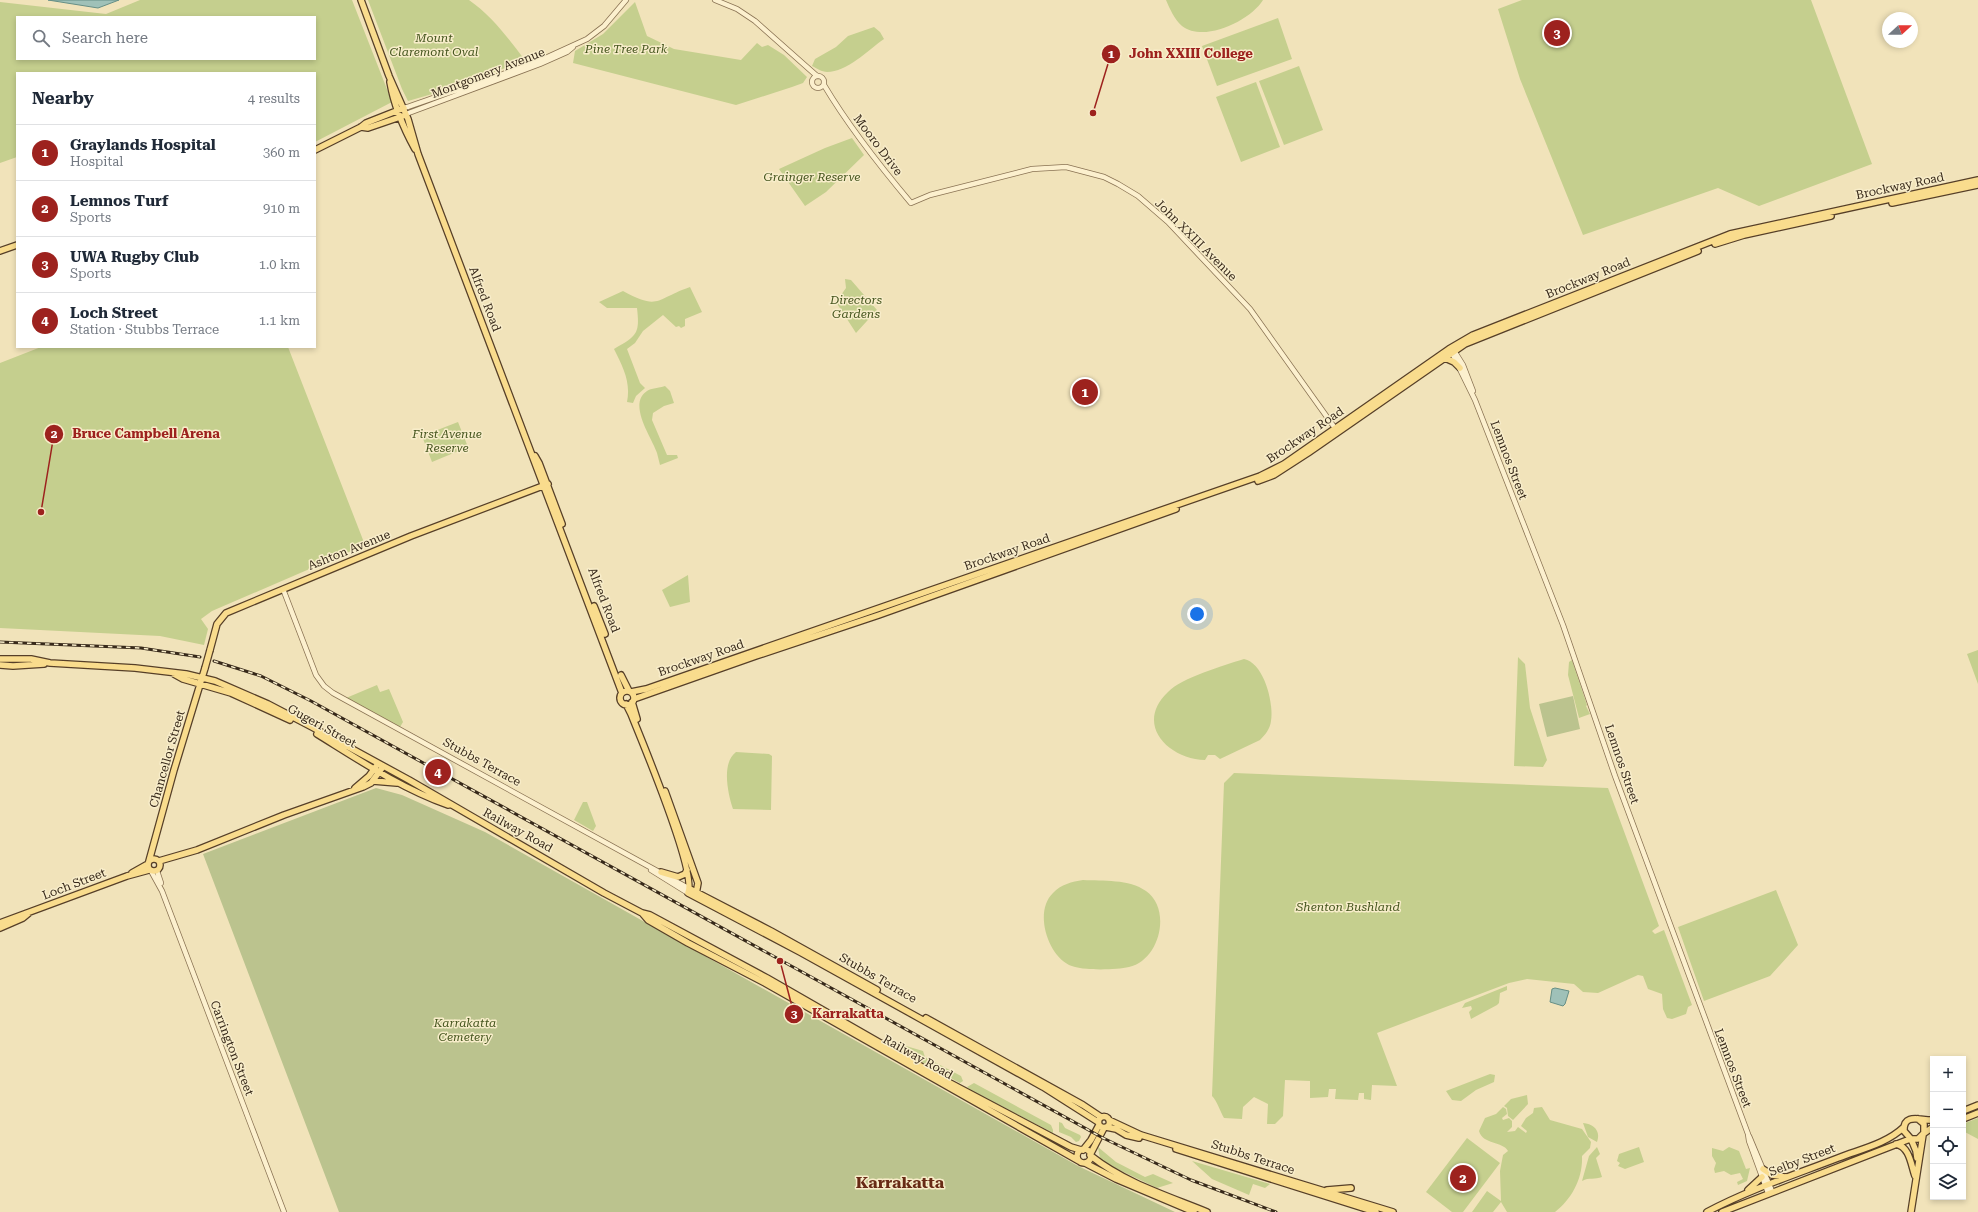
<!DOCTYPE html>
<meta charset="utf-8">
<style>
body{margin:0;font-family:"Roboto Serif",serif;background:#f6f6f7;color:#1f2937}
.controls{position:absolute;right:12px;bottom:12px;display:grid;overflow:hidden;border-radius:0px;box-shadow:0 2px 6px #0003}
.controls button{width:36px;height:36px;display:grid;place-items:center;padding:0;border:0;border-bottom:1px solid #e0e1e3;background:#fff;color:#1f2937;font:20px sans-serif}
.compass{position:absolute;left:1882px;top:12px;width:36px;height:36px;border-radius:50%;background:#fff;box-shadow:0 2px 6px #0003;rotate:69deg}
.you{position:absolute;left:1197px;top:614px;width:14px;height:14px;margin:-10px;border:3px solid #fff;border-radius:50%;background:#1a73e8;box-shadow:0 0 0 6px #1a73e833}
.badge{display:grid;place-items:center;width:26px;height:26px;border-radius:50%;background:#9d221e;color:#fff;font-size:13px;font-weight:700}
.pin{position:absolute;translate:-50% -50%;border:2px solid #fff;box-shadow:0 1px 4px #0006}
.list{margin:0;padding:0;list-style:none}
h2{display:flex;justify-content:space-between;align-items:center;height:52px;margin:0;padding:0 16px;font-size:17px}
h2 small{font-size:13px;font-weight:400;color:#747a83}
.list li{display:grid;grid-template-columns:26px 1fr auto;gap:12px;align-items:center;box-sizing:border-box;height:56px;padding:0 16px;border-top:1px solid #e0e1e3}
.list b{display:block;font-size:15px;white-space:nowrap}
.list p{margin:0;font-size:13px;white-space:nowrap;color:#747a83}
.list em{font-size:13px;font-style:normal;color:#747a83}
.icon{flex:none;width:22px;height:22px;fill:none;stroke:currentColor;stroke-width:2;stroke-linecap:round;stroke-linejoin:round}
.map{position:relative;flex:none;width:1978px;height:1212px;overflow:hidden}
.search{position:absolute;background:#fff;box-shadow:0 2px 6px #0003;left:16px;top:16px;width:300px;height:44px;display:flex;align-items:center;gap:10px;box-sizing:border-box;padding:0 14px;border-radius:0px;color:#747a83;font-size:15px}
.panel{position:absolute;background:#fff;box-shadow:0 2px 6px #0003;left:16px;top:72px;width:300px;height:276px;border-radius:0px}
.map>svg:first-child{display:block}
.green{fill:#c5cf8e;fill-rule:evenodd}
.cemetery{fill:#bbc38e}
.water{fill:#9fc1b8;stroke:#668f86}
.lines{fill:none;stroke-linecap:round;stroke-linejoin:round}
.minor-casing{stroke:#897253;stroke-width:6}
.major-casing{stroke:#563f28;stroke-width:8}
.minor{stroke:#fcf0ce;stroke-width:4.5}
.major{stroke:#f9dc8d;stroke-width:5.5}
.rail-casing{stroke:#37291a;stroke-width:3}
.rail{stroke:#f8edca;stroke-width:1.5;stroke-dasharray:4.5;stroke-linecap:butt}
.major-bridge-casing{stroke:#563f28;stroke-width:8;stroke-linecap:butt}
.major-bridge{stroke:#f9dc8d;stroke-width:5.5}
.labels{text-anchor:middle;stroke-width:3;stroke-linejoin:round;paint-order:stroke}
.park-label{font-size:12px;font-style:italic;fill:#45551e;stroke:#f8edca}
.street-label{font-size:12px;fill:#37291a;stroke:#f8edca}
.district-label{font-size:16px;font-weight:bold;fill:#672a15;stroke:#f8edca}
.leader{fill:none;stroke:#9d221e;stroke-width:1.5}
.callout-dot{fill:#9d221e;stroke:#f8edca;stroke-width:1.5}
.mark-label{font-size:12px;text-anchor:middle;font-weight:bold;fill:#fff}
.callout-label{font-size:13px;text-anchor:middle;font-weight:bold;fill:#9d221e;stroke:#f8edca;stroke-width:3;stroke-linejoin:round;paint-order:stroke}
</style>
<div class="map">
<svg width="1978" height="1212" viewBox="0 0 1978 1212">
<rect width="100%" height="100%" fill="#f1e3ba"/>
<path class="green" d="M140,0H352L392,102L315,142V73H17V157L0,163V2L106,14ZM17,17H315V59H17Z
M368,0H469C492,16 508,38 524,59L516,64L464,83L455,85L446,90L408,101L402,89Z
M1166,0H1263C1250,21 1204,43 1182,26C1174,19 1170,9 1166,0Z
M1522,0H1811L1872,164L1759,206L1718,188L1583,235L1520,79L1498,9Z
M635,2L647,36L674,49L741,60L757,43L762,47L768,45L784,55L807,77L803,83L792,87L736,105L573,63L575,51L603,34Z
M1278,18L1292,59L1217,86L1202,46Z
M874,27L880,32L884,39C867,51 847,72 827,72C822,72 816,68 812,66L815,59L836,47L848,36Z
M1299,66L1323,130L1284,145L1259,81Z
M1256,82L1280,147L1241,162L1216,97Z
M852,138L864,155L826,192L805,206L779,169L825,148Z
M845,279L851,280L877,310L856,333L836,302L846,288Z
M690,287L702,312L685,319V326L681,328L679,326L676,327L663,315L643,331L635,343L627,349L640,383L645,388L636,396L633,403L627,402C631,382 623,367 614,349C637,336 640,334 637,308H607L599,302L623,291C660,311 655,299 690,287Z
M41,347H288L365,545L212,611L201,619L208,629L204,645L160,636L0,628V363Z
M665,386L670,391L674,403L664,406L653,413L652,420L667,455H677L678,458L660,465C659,461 658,457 657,453C652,438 627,404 647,391C651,388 659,388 665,386Z
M458,422L468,447L432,462L422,436Z
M688,575L690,602L670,607L662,590Z
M1978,650V684L1967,654Z
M1518,657L1525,664L1530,708L1547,760L1543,767L1514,766Z
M1244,659C1264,663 1274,703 1271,721C1270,729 1265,735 1260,740L1220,759L1215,755H1208L1205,760C1168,759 1134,724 1168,692C1181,678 1225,665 1244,659Z
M1572,660L1587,705L1586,706L1590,714L1579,718L1568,675L1569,662Z
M377,685L380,692L389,689L403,722L400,727L346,698Z
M736,752L769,754L772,756L771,810L733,809C728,794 721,763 736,752Z
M1234,773L1608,788L1659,926L1652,931L1655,934L1664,930L1692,1005L1688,1007L1686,1014L1672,1019L1667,1018L1663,1009L1662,994L1648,989L1643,976L1638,975L1598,993L1583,992L1574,984L1527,979L1509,983L1377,1033L1397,1086L1372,1085L1371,1100L1364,1099V1093H1359L1358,1100L1335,1099L1336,1089H1329L1328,1097L1310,1098V1081L1285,1080L1283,1116L1275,1124H1267L1268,1104L1254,1097L1243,1107L1242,1119L1224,1118C1220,1111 1217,1101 1212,1096L1224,783Z
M583,802H587L596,826L593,831L574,820Z
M1083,880C1103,881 1129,879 1146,891C1172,909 1160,960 1129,967C1115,970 1082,971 1069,965C1047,954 1034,911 1053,893C1061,884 1072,882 1083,880Z
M1776,890L1798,945L1770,976L1704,1001L1678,927Z
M1507,986V990L1500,993L1499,1003L1497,1005L1471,1019L1469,1012L1472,1009L1471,1006L1462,1008L1465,1003Z
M906,1046L923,1051L925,1057L961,1076L963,1081L960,1083L902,1052Z
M1490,1074L1495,1075L1494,1082L1476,1090L1461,1101L1452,1100L1446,1091Z
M974,1083L1051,1125L1053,1130V1133L972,1091L967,1087Z
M1527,1095L1528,1104L1513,1120L1508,1116L1507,1108L1504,1106L1511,1099Z
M1503,1107L1506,1109L1507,1114L1502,1118L1503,1120L1509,1118L1512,1121V1127L1507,1132L1515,1131L1518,1127L1526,1133L1527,1131L1521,1126L1526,1118L1533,1113L1534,1108L1542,1107L1550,1120L1582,1129L1591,1142L1590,1148L1582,1156C1583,1178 1572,1199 1555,1212H1507L1501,1202L1493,1212H1472L1487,1191L1501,1201L1500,1171L1503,1155L1508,1151C1503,1141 1483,1145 1479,1131L1485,1118L1496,1114Z
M1978,1118V1139L1963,1131V1124Z
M1059,1122L1062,1123L1065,1128L1080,1135L1081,1137L1079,1141L1076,1142L1071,1137L1059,1132Z
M1583,1123C1594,1124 1601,1131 1597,1142L1588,1137Z
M1467,1138L1500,1163L1463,1212H1452L1426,1192Z
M1098,1147L1116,1162L1145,1177L1153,1174L1173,1183L1157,1188L1109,1165L1100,1159Z
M1597,1147L1600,1154L1596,1158L1602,1177C1595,1180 1589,1177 1582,1181L1589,1156Z
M1639,1147L1644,1162L1625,1169L1618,1166L1620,1163L1617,1161L1619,1154Z
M1729,1147L1739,1151L1746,1169L1750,1168L1747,1181L1738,1185L1737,1182L1743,1179L1740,1173L1731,1175L1724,1171L1715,1173L1714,1169L1716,1163L1712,1156V1148L1723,1151Z
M1192,1161L1270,1184L1265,1188L1253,1184L1249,1195L1212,1179Z"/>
<path class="cemetery" d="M1573,696L1580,729L1547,737L1539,704Z
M376,788L402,795L485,832L1078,1166L1175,1212H339L203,854Z"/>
<path class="water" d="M48,0H119L98,8Z
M1555,988L1569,991L1565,1004L1563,1006L1550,1002L1552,989Z"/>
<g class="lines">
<g class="minor-casing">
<path id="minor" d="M715,0L737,9L755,21L817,76
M812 82a6 6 0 1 1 12 0a6 6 0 1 1-12 0Z
M824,85C849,127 879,165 911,203L930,195L1032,169L1066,167L1104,177L1118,184L1138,196L1168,222L1250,309L1337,431
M404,108C426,101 448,92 471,86L541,60L587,39L604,26L626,0
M406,114L540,64L567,52L573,47
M1453,349L1463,365L1473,391
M1451,351L1475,400L1563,625L1615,776L1748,1134L1749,1141L1768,1193
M283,589L316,675L324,686L333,693L690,889
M651,870L688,893
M151,871L162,891L284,1212
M157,871L161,883
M1749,1136L1772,1191"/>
</g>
<g class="major-casing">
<path id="major" d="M361,0L389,76L408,119L418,154L622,693
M390,82C394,105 404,129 415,149
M361,127L368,128L403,116
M315,150L361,127L366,123L404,108
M1892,203L1978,185
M1715,244L1744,235L1831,216
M0,251L17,245
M1445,358L1454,362L1460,368
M535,456L539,463L562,524
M1258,481L1274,475L1308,453L1465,344L1698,251
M594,606L605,634
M210,650L217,624L226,613L411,536L548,484
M0,659H31L50,663L135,668L186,674L215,681L268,704L312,727L409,780L604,893L642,913L650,915L767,978L950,1083L1071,1147L1081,1150
M0,665L13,666L44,664
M174,674L183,679L231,693L290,720
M621,675L629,691
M620 698a7 7 0 1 1 14 0a7 7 0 1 1-14 0Z
M631,692L646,689L1260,476L1284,464L1449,349L1473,335L1730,234L1978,180
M634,699L756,656L879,615L1176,509
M632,702L637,719
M626,704L631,714C642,741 697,873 688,893L800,952L919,1018L1043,1087L1098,1122
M317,734C359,760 402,789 448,805
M373,781L397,783
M355,788L369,776L377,765
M665,791L698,883L696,894
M148 865a6 6 0 1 1 12 0a6 6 0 1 1-12 0Z
M149,861L174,770L205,668
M159,861L197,850L284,815L363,787L371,783L382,768
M661,872L678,877L685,874L687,870
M132,873L148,864
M690,889L771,931L877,990
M642,913L648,920L688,943L765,983L1079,1161
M0,923L127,876L149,870
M0,928L23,918L29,913
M926,1018L1083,1105L1101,1117
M1963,1111L1978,1105
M1098.5 1122a5.5 5.5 0 1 1 11 0a5.5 5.5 0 1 1-11 0Z
M1918,1119L1924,1124V1133L1918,1139H1911L1904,1131C1903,1112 1922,1121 1933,1120
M1963,1119L1978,1113
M1109,1120L1141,1135L1393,1212
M1106,1127L1116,1129L1126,1135L1139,1138
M1923,1134L1933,1127
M1911,1139L1916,1151L1917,1158
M1896,1144C1910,1147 1911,1165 1915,1176
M1176,1149L1376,1212
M1077 1156a7 7 0 1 1 14 0a7 7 0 1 1-14 0Z
M1083,1150L1091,1140L1099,1125
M1090,1155L1104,1128
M1091,1156C1125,1183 1168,1196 1207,1212
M1085,1163L1116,1179L1194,1212
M1763,1169L1772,1175L1785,1177
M1327,1190L1351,1188
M1748,1190L1762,1177
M1707,1212C1748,1190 1794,1175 1838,1158C1861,1149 1886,1144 1904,1127
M1722,1212L1910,1139
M1911,1212L1923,1135"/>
</g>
<use href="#minor" class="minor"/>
<use href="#major" class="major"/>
<g class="rail-casing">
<path id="rail" d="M0,642L141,648L200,657
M214,661L261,676L311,701L1103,1138L1191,1180L1276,1212"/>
</g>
<use href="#rail" class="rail"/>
<g class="major-bridge-casing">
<path id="major-bridge" d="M205,668L210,650"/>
</g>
<use href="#major-bridge" class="major-bridge"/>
</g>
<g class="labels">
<g class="park-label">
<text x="434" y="42">Mount<tspan x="434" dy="14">Claremont Oval</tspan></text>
<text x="626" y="53">Pine Tree Park</text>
<text x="812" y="181">Grainger Reserve</text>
<text x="856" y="304">Directors<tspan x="856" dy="14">Gardens</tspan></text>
<text x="447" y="438">First Avenue<tspan x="447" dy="14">Reserve</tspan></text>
<text x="1348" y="911">Shenton Bushland</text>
<text x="465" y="1027">Karrakatta<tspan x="465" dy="14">Cemetery</tspan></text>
</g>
<g class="street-label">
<text transform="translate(488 73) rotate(-21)" y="4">Montgomery Avenue</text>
<text transform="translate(878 145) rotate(53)" y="4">Mooro Drive</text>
<text transform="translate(1900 186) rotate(-12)" y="4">Brockway Road</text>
<text transform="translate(1196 240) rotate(45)" y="4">John XXIII Avenue</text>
<text transform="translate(1588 278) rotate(-22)" y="4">Brockway Road</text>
<text transform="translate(485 299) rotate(69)" y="4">Alfred Road</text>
<text transform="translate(1305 435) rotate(-34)" y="4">Brockway Road</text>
<text transform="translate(1509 460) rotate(69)" y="4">Lemnos Street</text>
<text transform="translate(349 550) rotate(-22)" y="4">Ashton Avenue</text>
<text transform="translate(1007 552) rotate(-19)" y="4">Brockway Road</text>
<text transform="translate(604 600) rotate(69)" y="4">Alfred Road</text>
<text transform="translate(701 658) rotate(-19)" y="4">Brockway Road</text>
<text transform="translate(322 726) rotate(29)" y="4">Gugeri Street</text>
<text transform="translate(167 759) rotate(-74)" y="4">Chancellor Street</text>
<text transform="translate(482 762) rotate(29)" y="4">Stubbs Terrace</text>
<text transform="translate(1622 764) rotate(71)" y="4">Lemnos Street</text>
<text transform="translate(518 830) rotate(29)" y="4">Railway Road</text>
<text transform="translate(74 884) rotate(-21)" y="4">Loch Street</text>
<text transform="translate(878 978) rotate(30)" y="4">Stubbs Terrace</text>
<text transform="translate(232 1048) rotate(69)" y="4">Carrington Street</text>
<text transform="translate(918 1057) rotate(29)" y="4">Railway Road</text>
<text transform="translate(1733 1068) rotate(69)" y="4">Lemnos Street</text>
<text transform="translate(1253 1157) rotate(18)" y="4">Stubbs Terrace</text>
<text transform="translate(1802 1160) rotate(-21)" y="4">Selby Street</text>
</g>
<g class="district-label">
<text x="900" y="1188">Karrakatta</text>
</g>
</g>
<path class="leader" d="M1093 113L1111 54M41 512L54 434M780 961L794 1014"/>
<g class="callout-dot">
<circle cx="1093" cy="113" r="4"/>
<circle cx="41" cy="512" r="4"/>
<circle cx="780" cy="961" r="4"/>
<circle cx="1111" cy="54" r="10"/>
<circle cx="54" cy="434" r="10"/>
<circle cx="794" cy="1014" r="10"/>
</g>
<g class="mark-label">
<text x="1111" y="58">1</text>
<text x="54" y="438">2</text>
<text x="794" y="1018">3</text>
</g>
<g class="callout-label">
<text x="1191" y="58">John XXIII College</text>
<text x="146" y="438">Bruce Campbell Arena</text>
<text x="848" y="1018">Karrakatta</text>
</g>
</svg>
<div class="controls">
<button>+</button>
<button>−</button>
<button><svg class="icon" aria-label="locate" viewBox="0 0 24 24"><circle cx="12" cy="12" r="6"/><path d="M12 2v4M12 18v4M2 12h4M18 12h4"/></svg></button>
<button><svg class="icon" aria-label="layers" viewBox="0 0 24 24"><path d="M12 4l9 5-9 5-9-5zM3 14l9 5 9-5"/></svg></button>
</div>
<svg class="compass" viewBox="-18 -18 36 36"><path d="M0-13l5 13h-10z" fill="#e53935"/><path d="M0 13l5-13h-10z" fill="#747a83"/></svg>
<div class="you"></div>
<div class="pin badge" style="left:1085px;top:392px">1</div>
<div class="pin badge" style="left:1463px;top:1178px">2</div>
<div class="pin badge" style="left:1557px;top:33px">3</div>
<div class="pin badge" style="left:438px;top:772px">4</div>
<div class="search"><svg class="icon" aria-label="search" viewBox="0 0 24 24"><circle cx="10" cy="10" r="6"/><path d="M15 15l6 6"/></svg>Search here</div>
<section class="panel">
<h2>Nearby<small>4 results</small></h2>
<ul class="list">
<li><span class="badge">1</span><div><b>Graylands Hospital</b><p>Hospital</p></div><em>360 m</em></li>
<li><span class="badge">2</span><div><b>Lemnos Turf</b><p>Sports</p></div><em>910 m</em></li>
<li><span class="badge">3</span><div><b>UWA Rugby Club</b><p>Sports</p></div><em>1.0 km</em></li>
<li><span class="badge">4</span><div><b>Loch Street</b><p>Station · Stubbs Terrace</p></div><em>1.1 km</em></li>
</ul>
</section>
</div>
